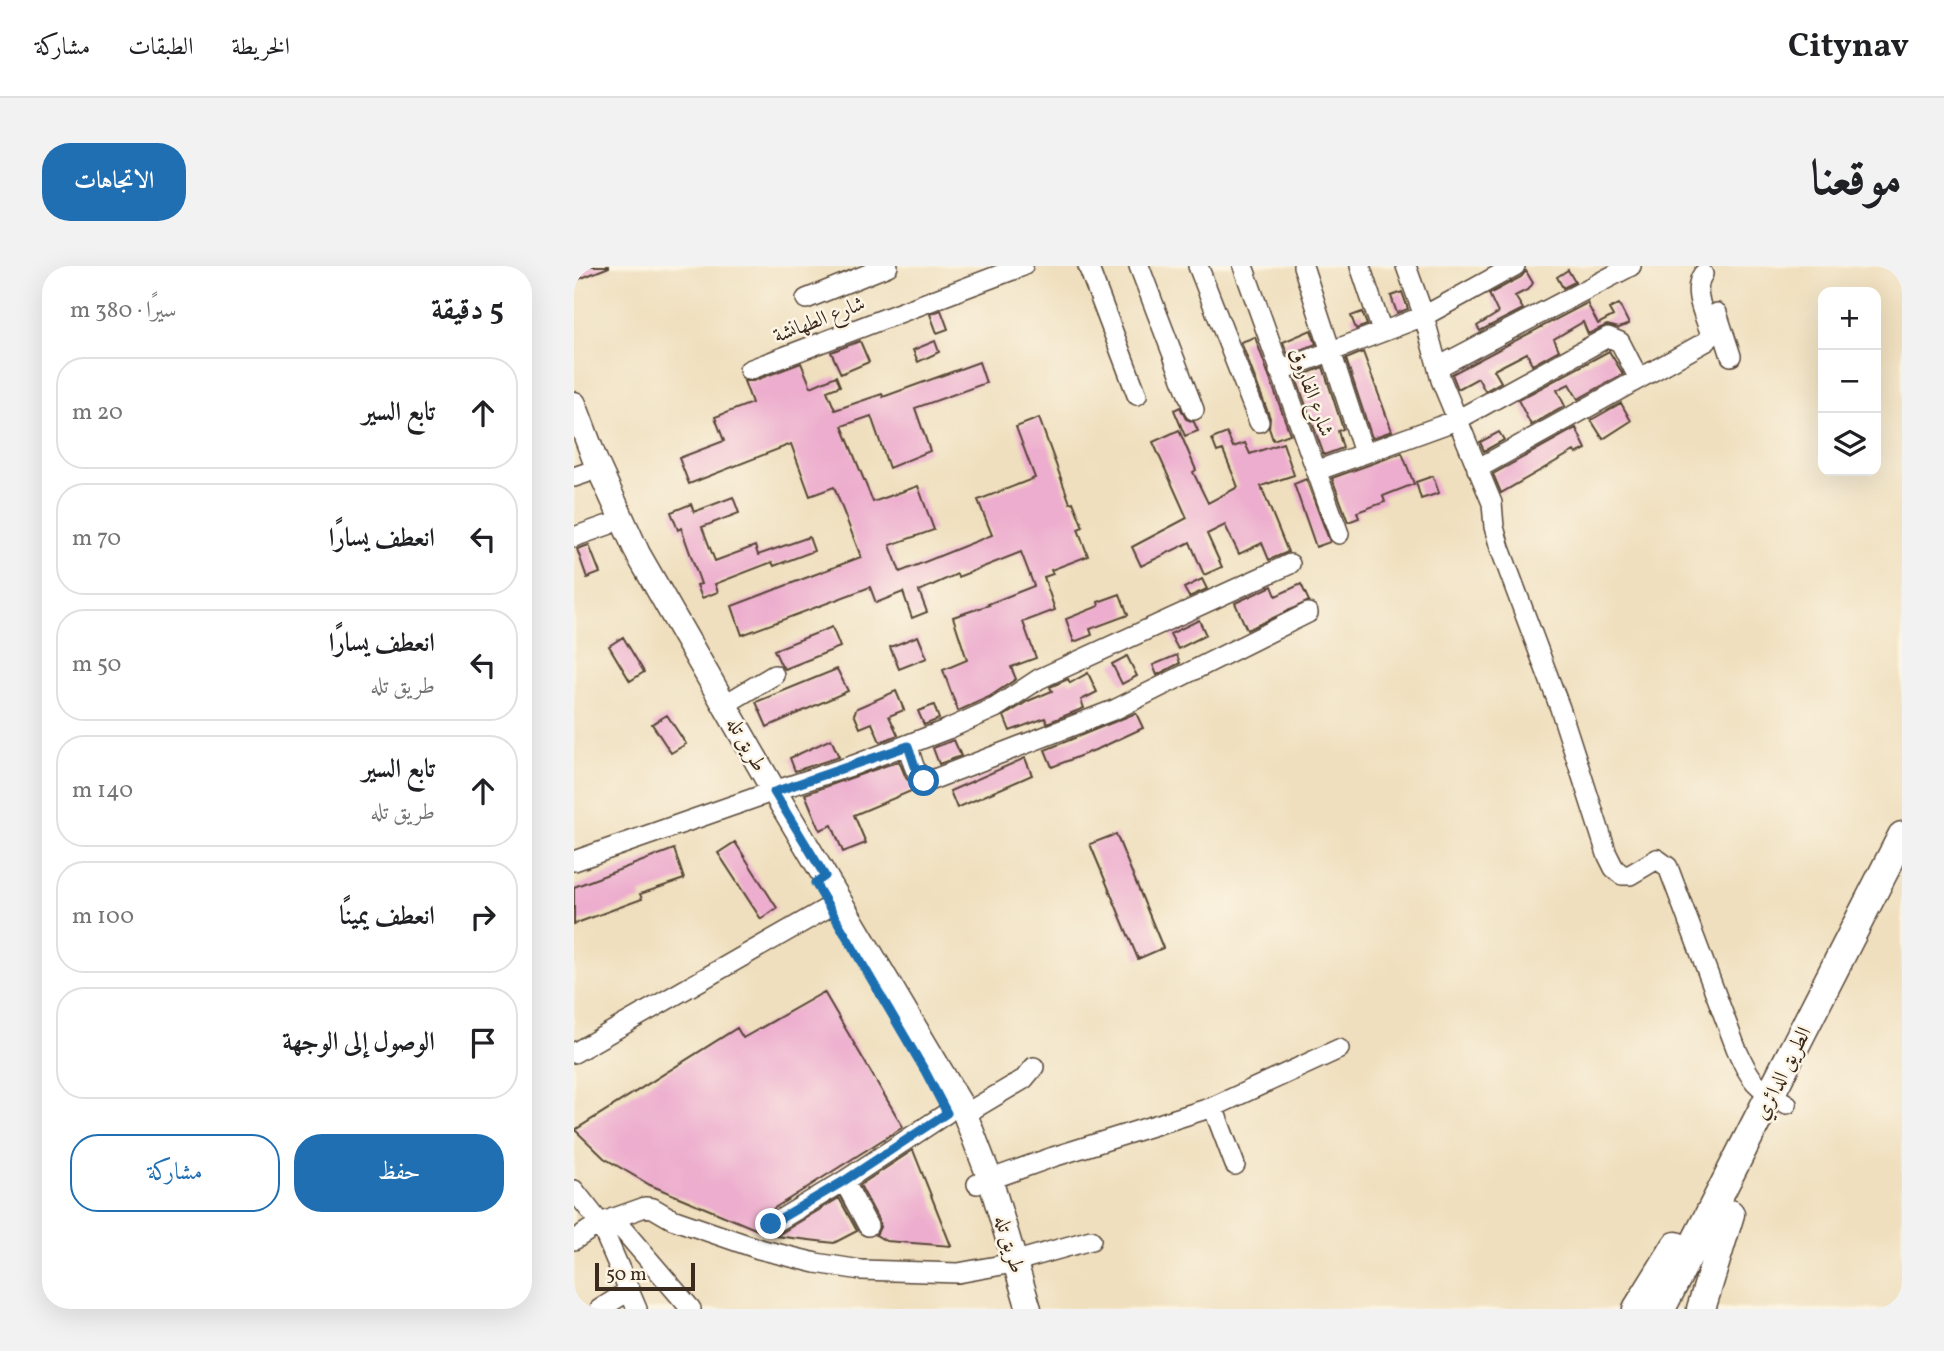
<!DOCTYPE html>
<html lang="ar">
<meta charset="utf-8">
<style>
body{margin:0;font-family:Vollkorn,Amiri,serif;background:#f2f2f2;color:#202124;direction:rtl}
.controls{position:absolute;right:21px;top:21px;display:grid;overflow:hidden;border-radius:14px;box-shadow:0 7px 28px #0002}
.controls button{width:63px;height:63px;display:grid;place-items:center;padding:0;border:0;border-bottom:2px solid #e0e0e0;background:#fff;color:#202124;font:35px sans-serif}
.scale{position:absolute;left:21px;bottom:18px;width:100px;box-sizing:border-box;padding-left:7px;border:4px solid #3b2a1e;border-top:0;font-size:19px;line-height:24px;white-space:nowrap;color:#3b2a1e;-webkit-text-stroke:5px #fcf5e5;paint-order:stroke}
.stop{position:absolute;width:21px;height:21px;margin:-16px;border:5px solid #1f6fb2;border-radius:50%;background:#fff}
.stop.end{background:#1f6fb2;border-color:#fff;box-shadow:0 2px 7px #0008}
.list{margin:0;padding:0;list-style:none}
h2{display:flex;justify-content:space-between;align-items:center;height:91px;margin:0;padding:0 28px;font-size:30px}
h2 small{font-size:23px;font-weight:400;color:#757577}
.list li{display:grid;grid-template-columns:46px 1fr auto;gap:21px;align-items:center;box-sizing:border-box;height:112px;margin:0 14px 14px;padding:0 14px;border:2px solid #e0e0e0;border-radius:28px}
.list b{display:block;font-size:26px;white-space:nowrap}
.list p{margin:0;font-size:23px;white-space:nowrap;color:#757577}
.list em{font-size:23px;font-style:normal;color:#757577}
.actions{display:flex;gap:14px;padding:21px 28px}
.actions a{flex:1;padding:16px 0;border:2px solid #1f6fb2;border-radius:28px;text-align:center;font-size:24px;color:#1f6fb2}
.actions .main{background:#1f6fb2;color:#fff}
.icon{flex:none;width:38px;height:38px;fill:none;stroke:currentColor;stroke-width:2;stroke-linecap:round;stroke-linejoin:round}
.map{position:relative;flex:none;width:1328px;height:1043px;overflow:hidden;direction:ltr;border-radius:28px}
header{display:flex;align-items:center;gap:42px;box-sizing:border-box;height:98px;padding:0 35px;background:#fff;border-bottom:2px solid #e0e0e0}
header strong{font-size:33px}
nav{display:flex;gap:38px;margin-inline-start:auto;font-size:24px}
.intro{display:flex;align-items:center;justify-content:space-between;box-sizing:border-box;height:168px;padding:0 42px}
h1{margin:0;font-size:49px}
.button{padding:18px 32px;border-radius:28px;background:#1f6fb2;color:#fff;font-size:24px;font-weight:700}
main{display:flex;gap:42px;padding:0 42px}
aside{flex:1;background:#fff;border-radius:28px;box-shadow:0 7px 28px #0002}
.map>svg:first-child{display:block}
.building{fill:#edadce}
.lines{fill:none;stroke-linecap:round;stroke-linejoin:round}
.minor-casing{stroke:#564536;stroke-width:22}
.major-casing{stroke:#564536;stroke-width:27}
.highway-casing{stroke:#564536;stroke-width:31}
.minor{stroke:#fff;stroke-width:19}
.major{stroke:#fff;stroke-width:24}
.highway{stroke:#fff;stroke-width:28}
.route{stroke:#1f6fb2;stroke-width:9}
.labels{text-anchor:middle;stroke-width:5;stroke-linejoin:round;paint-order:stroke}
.street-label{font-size:21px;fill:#3b2a1e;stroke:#fcf5e5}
</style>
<header>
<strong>Citynav</strong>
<nav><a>الخريطة</a><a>الطبقات</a><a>مشاركة</a></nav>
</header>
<div class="intro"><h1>موقعنا</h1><a class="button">الاتجاهات</a></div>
<main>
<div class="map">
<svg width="1328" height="1043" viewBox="0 0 1328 1043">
<rect width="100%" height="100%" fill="#fcf5e5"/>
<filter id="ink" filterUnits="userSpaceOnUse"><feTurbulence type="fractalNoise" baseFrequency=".0143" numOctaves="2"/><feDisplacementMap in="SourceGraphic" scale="14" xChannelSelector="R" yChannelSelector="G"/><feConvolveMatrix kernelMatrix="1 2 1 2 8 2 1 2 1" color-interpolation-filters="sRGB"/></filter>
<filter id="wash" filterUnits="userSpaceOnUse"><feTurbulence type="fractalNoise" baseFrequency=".00686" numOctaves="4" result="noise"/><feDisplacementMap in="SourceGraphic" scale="28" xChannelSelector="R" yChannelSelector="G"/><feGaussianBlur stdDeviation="1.57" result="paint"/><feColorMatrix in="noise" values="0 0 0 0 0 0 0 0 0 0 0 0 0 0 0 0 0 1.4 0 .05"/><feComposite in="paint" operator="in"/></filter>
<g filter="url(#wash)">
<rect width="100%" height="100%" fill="#efdfbe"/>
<g id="blocks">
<path class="building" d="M0,0H35V1L0,15Z
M994,4L1001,16L989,22L983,11Z
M952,5L959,17L955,23L941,30L949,43L906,65L903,60L924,47L915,28L947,11Z
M828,26L834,43L823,47L817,30Z
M1013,37L1024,58L1039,50L1035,43L1045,38L1055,58L1045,62L1033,59L1014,68L1009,56L980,73L985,84L958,99L953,87L920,104L927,116L911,125L904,112L884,123L878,108Z
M367,44L374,63L363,67L356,48Z
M788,46L793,59L782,63L777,50Z
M737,64L742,78L714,89L709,76Z
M681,71L716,168L699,174L695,162L696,152L667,76Z
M286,75L295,96L267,108L257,86Z
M361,75L365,86L344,96L339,84Z
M1035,85L1049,108L1004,133L995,118L983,124L991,140L957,159L944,134Z
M789,86L818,165L798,172L772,93Z
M405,96L412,117L341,142L356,185L315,202L297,150L268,160L299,236L344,220L360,264L316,279L326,306L418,269L404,234L461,212L442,161L465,152L496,237L499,236L509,261L504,263L514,290L477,304L479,308L470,311L481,344L449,356L462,392L437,401L442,413L415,431L384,445L369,404L393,394L379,351L415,339L414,338L460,320L447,286L384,311L383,308L345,325L353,346L338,352L329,326L302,337L296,321L168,369L158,340L287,291L260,221L236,230L217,178L115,218L105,192L150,175L141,151L178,137L170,115H179L227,97L237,121L262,110L266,120L253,125L261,144L308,128L309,131Z
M749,101L769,163L764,165L769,182L750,189L722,112Z
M1047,137L1057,155L1029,173L1017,154Z
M606,141L612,153L620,156L624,165L611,170L600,144Z
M1002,162L1012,183L1002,188L1000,185L927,227L919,208Z
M605,164L622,204L619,206L634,237L664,221L649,184L643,186L638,173L653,167L659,181L671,177L676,188L709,177L720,209L687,220L714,286L695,294L688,277L665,288L651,259L633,268L648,301L630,309L616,276L567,300L558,281L613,252L579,176Z
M925,166L930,174L910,185L906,176Z
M828,187L840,218L809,230L811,236L783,246L785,252L774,256L758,212Z
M859,210L865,227L847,233L842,216Z
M732,213L756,276L742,281L720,218Z
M159,231L165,247L128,261L141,295L181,280L184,289L235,271L240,285L200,300L198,296L141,318L144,326L128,332L123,319L127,318L107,262L104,264L97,246L117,238L120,246Z
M15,279L26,307L13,312L3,283Z
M628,313L633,323L615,331L610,322Z
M727,318L735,335L673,364L661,337L698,320L702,330Z
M546,328L554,349L516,363L518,369L500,376L492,353L525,340L524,336Z
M625,354L632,369L604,383L596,368Z
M258,361L266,381L211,403L207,399L200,384Z
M344,370L353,392L325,403L316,381Z
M49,371L70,406L56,415L35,380Z
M603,389L606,397L583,409L579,399Z
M553,390L563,410L548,418L538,398Z
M263,403L274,425L193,461L182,436Z
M514,407L523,426L507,434L510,442L473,457L471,452L436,465L430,450L454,435L478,425L476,421L494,413L496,417Z
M322,425L330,444L315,450L324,469L306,476L298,457L286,462L280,448L283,442Z
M360,439L365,453L350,459L344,445Z
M562,447L569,462L526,482L478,501L471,484Z
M93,449L112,478L97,487L78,458Z
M257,473L265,491L221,505L216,492Z
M380,474L387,490L365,498L359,482Z
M451,492L458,509L383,542L376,525Z
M325,495L332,512L342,523L280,549L292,577L269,586L258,559L246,564L231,528Z
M542,568L589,682L564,693L516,578Z
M161,576L203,642L187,653L144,587Z
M100,583L110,613L66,628L68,633L0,658V621Z
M250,726L329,861L191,948L186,954V965L76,919L30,892L1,864L163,762L169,772Z
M339,884L377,980L312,975L302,969L306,961L305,955L286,919Z
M265,932L283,965L260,977L202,970Z"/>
</g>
</g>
<g filter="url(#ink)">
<use href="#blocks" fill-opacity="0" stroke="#564536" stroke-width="2"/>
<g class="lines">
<g class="minor-casing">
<path id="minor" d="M514,0L563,129
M565,0L620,144
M624,0L685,156
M669,0L765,268
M729,0L790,187
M786,0L808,65
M832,0L850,50L867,114L918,237L920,261L926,282L986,442L1033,588L1040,602L1048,609H1056L1083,593L1094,601L1162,782C1178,817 1180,819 1213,838
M232,33L314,0
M1143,47L1157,90
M864,101L1057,0
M175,104L449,0
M705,105L850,50L941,0
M903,203L1133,75L1137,69C1131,50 1117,25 1129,8
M742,205L883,154L1034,71L1046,76L1065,113
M0,211L12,207
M0,271L34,259
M150,439L200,409
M334,480C338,493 340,512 355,515L542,443L734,347
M200,525L280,499L374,463L421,442L465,413L716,298
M0,595L189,529
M0,787L255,641
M639,841L661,899
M391,848L450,813L460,801
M270,915L294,960
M403,918L479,891L639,841L765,783
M0,924L26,957L63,1043
M39,952L117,1043
M197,959L270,915L373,847
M0,974L26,957L71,941L79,942L98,953L185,983L242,997L287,1004L384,1007L428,999L517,974
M26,1043L56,1024"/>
</g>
<g class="major-casing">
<path id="major" d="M0,138L21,194L64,288L200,525L389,843L416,913L455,1043"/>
</g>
<g class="highway-casing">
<path id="highway" d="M1063,1043L1102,980
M1087,1043L1328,570
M1127,1043L1156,948"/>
</g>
<use href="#minor" class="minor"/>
<use href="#major" class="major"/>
<use href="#highway" class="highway"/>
</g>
</g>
<g class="lines" filter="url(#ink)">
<path class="route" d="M197,958L270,915L373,847L351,805L241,617L251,610L200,526L334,480L344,509L350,515"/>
</g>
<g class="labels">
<g class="street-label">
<text transform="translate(245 53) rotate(-21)" y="7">شارع الطهانشة</text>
<text transform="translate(738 126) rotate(70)" y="7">شارع الفاروق</text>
<text transform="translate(173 478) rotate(60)" y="7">طريق تله</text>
<text transform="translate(1208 807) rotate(-63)" y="7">الطريق الدائري</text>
<text transform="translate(436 978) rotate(73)" y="7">طريق تله</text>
</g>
</g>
</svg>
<div class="controls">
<button>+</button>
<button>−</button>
<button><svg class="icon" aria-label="layers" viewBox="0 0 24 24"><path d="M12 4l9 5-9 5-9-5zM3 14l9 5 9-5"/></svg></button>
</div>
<div class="scale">50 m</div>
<div class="stop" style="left:350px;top:515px"></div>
<div class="stop end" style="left:197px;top:958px"></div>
</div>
<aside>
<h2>5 دقيقة<small>سيرًا · 380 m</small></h2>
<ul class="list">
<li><svg class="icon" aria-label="ahead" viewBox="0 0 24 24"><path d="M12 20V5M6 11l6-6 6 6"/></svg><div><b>تابع السير</b></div><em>20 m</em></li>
<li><svg class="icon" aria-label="left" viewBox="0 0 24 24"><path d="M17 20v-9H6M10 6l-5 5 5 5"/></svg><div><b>انعطف يسارًا</b></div><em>70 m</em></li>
<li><svg class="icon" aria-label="left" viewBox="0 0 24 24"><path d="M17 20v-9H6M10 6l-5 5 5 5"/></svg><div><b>انعطف يسارًا</b><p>طريق تله</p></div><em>50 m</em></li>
<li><svg class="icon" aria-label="ahead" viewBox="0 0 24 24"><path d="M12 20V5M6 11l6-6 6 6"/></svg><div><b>تابع السير</b><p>طريق تله</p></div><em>140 m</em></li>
<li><svg class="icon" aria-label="right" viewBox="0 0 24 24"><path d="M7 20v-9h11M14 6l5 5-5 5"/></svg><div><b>انعطف يمينًا</b></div><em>100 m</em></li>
<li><svg class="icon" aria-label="arrive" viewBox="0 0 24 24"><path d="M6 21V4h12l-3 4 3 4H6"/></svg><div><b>الوصول إلى الوجهة</b></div></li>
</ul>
<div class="actions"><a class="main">حفظ</a><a>مشاركة</a></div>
</aside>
</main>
